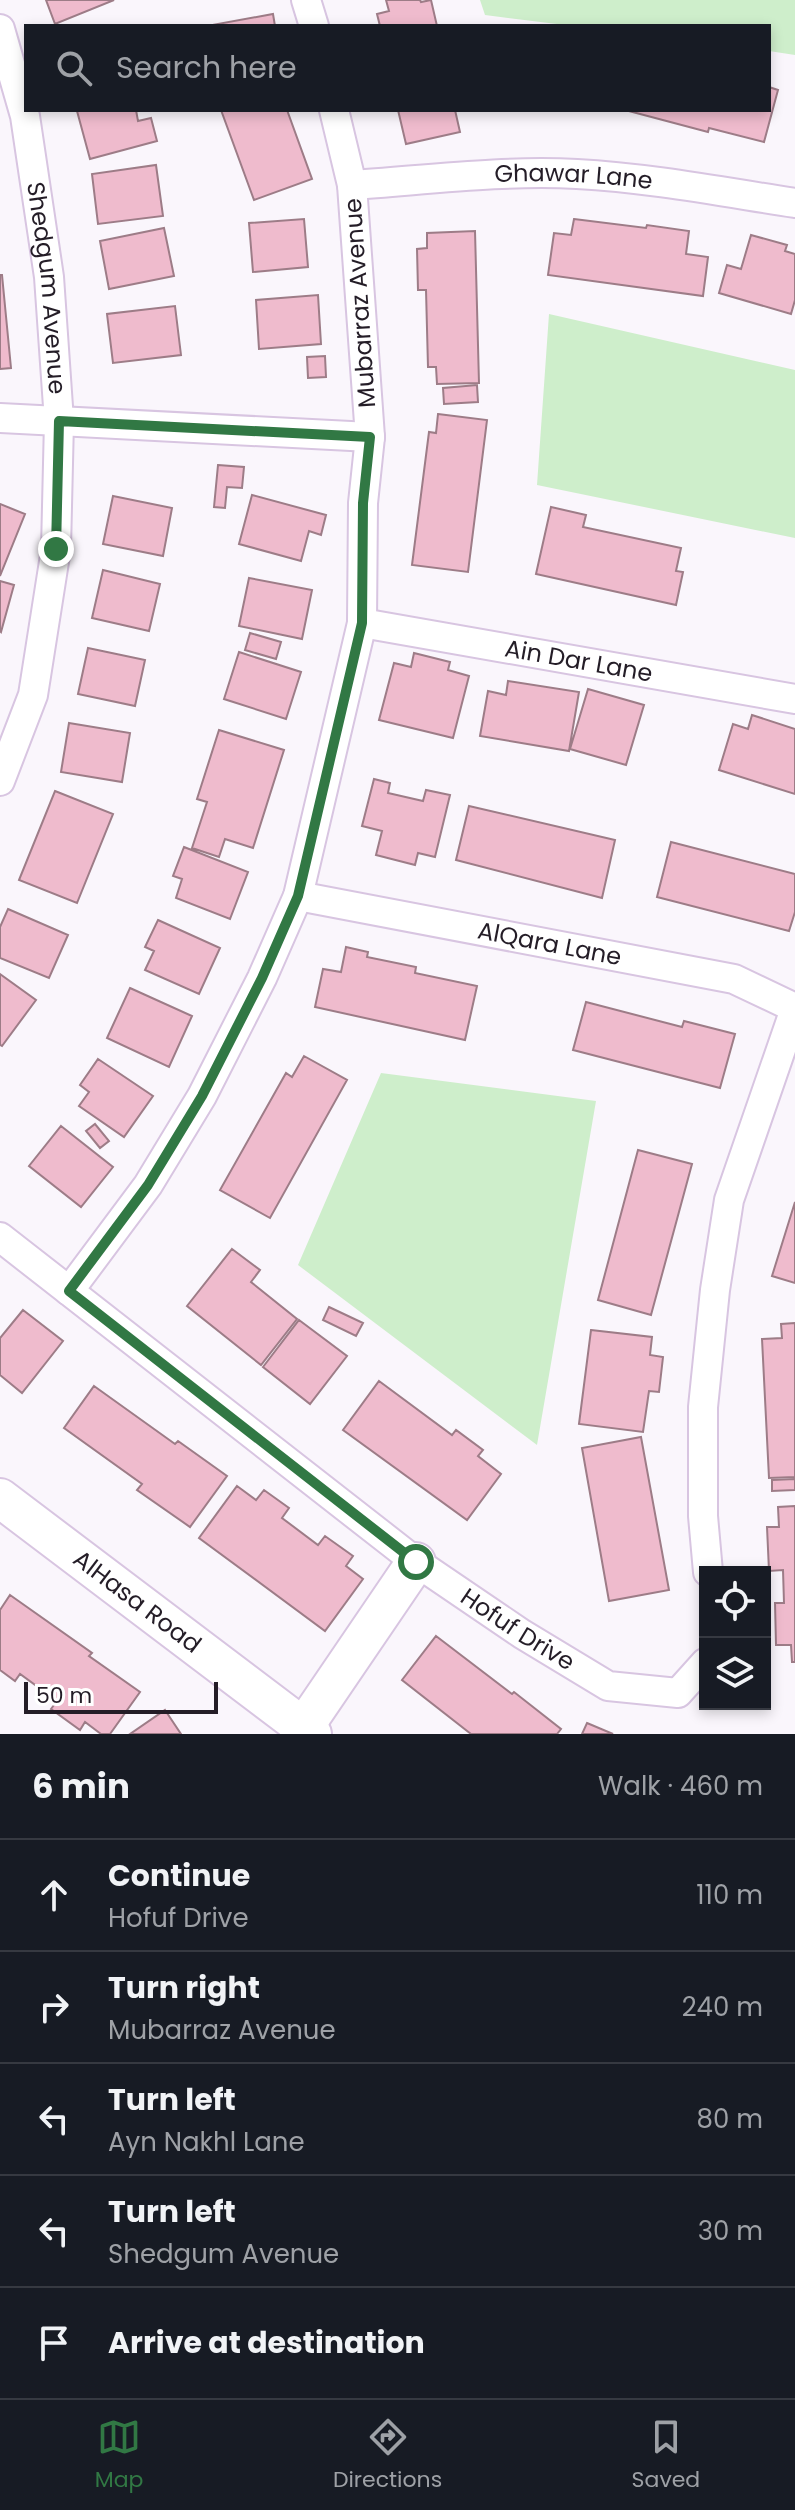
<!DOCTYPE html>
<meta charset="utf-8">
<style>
body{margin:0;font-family:Poppins,sans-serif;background:#242831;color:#f1f3f6}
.controls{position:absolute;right:24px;bottom:24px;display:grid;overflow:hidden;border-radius:0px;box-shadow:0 4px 12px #0003}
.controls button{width:72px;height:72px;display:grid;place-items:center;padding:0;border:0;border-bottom:2px solid #363941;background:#171b24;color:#f1f3f6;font:40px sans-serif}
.scale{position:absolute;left:24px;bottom:20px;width:194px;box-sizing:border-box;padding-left:8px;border:4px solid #241d27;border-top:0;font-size:22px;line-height:28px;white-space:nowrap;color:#241d27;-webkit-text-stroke:6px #fff;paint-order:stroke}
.stop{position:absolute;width:24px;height:24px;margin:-18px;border:6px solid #317844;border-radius:50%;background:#fff}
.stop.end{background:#317844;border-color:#fff;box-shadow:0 2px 8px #0008}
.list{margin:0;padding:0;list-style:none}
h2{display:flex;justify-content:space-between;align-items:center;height:104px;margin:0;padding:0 32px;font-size:34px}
h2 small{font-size:26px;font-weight:400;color:#9ea1a6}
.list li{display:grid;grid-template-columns:52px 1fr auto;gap:24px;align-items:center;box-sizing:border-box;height:112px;padding:0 32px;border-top:2px solid #363941}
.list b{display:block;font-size:30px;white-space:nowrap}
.list p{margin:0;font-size:26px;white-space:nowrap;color:#9ea1a6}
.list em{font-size:26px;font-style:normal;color:#9ea1a6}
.icon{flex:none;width:44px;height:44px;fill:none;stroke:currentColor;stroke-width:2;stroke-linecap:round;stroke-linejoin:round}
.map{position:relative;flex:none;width:795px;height:1734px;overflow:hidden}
.search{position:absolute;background:#171b24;box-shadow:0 4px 12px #0003;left:24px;right:24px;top:24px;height:88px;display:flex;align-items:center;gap:20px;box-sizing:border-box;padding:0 28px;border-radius:0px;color:#9ea1a6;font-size:30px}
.sheet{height:664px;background:#171b24}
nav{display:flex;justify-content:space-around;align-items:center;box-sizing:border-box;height:112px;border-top:2px solid #363941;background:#171b24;font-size:22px;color:#9ea1a6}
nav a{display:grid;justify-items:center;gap:4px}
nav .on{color:#317844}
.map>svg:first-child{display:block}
.green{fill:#ceeecb}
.building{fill:#efbbcd;stroke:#9d7c87;stroke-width:2}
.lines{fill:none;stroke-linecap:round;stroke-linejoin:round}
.minor-casing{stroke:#d8c5e1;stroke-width:32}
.secondary-casing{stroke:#d8c5e1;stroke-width:42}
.minor{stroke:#fff;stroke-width:28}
.secondary{stroke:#fff;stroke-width:38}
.route{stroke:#317844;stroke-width:10}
.labels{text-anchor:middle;stroke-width:6;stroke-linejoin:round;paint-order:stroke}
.street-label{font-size:24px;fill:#241d27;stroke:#fff}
</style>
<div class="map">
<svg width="795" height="1734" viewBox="0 0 795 1734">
<rect width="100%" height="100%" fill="#faf6fc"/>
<path class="green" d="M480,0H795V55L769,51V26H573L485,15Z
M549,314L795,370V538L537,485Z
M381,1073L596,1101L537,1445L298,1265Z"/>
<path class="building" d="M46,0H114L55,24Z
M386,0H420L421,2L431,0L437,26H380L377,14L389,11Z
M273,14L275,26H212V25Z
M769,87L778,90L764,142L709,128L708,132L625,110H769Z
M136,110L138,121L151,118L157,141L90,159L77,111Z
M221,110H287L312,179L254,200Z
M398,110H455L460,132L406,144Z
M156,165L163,216L98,224L92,174Z
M304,219L308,267L253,272L249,223Z
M574,219L646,228L647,225L689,231L686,254L708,257L703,296L548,275L554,233L571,235Z
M164,228L174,276L109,289L100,241Z
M475,231L479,383L437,384L436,367H428L426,290H418L417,249L427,248V233Z
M751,235L787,245L785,251L795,254V300L791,314L719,293L727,265L741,269Z
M0,275H2L11,368L0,369Z
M318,295L321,344L259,349L256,300Z
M175,306L181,355L113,363L107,314Z
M325,356L326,377L308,378L307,357Z
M477,385L478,402L444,404L443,388Z
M438,414L487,420L468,572L412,565L429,432L436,433Z
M218,465L244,467L242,488L227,487L225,508L214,507Z
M252,495L326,515L321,535L309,531L301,561L239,544Z
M113,496L172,508L163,556L103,544Z
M0,504L25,514L0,576Z
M551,507L586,515L583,527L681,548L676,571L683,572L676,605L536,574Z
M103,570L160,584L149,631L92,618Z
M249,578L312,590L302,639L239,626Z
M0,581L14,585L1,632L0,631Z
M250,633L281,642L276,659L245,650Z
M88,648L145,660L135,706L78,694Z
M239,652L301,672L286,719L224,699Z
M414,653L450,662L448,670L469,676L453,738L379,720L394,663L411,667Z
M508,681L579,692L569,751L480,736L488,691L506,695Z
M588,689L644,705L626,765L570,749Z
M752,715L795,729V794L719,770L733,724L748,729Z
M69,723L130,733L122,782L61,772Z
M219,730L284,750L253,848L225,839L219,857L192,848L207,802L197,799Z
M374,779L390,783L388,793L423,801L426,790L450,795L435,857L418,853L415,865L376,855L382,831L362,826Z
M55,791L113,814L77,903L19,880Z
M469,806L615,840L602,898L456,860Z
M671,842L795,874V912L789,931L657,897Z
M184,847L248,872L230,919L176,898L182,879L173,876Z
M8,909L68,935L49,978L0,958V927Z
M158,920L220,948L199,994L145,970L154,951L145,947Z
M346,947L368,952L367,957L416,967L415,973L477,986L465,1040L315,1007L323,969L341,972Z
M0,974L36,1000L2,1046L0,1045Z
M130,988L192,1016L169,1067L107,1038Z
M586,1002L682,1027L684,1021L735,1034L720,1088L573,1050Z
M304,1056L347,1080L270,1218L220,1190L286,1073L292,1077Z
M98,1059L153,1096L124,1137L79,1106L89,1092L80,1085Z
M95,1124L109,1141L100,1148L86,1131Z
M61,1126L113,1167L81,1207L29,1166Z
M638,1150L692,1164L651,1315L598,1300Z
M795,1202V1283L772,1276Z
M232,1249L260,1270L251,1282L297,1319L261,1365L187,1306Z
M329,1307L363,1323L356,1336L323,1320Z
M23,1310L63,1341L22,1393L0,1375V1338Z
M299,1320L347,1356L310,1404L263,1367Z
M795,1323V1477L769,1478L762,1339L782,1338L781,1324Z
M591,1330L652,1337L650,1355L663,1357L659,1392L649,1391L643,1432L579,1424Z
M379,1381L452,1435L456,1430L483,1450L478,1456L501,1474L467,1520L343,1430Z
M94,1386L175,1444L178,1441L227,1476L190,1527L137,1490L142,1484L64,1428Z
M641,1437L669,1590L609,1601L582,1448Z
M795,1479V1490L772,1491V1480Z
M237,1486L256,1500L264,1490L289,1508L282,1518L318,1545L325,1536L353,1556L346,1566L363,1579L325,1631L199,1538Z
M795,1506V1662H792L791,1645H776L775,1603H784L783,1570L769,1571L767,1527H779L778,1507Z
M10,1595L92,1653L89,1656L140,1692L110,1734H101L85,1722L80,1730L51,1709L57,1701L20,1674L15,1681L0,1670V1610Z
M436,1636L512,1694L514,1692L561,1729L557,1734H471L402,1680Z
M165,1710L181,1734H130Z
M587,1723L613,1734H582Z"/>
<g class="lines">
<g class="minor-casing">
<g id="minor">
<path d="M306,0L314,26"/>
<path id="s1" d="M0,29L25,116L49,277L59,421L56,549L33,695L0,781"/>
<path id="s2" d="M352,185C426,180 503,170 577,174C650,178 723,192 795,203"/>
<path d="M0,418L370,437"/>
<path id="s3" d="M362,623L795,699"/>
<path id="s4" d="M298,896L734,979L795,1008"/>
<path id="s5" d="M0,1237L416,1562L522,1634L608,1686L678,1693L705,1663"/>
<path d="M69,1291L148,1185L202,1096L262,978L298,896L362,623L363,503L370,437L352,185L334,110"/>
<path d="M708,1572L703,1516V1407L715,1290L729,1200L795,1009"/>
</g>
</g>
<g class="secondary-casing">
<g id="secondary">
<path id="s6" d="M0,1498L312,1734"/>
<path d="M299,1734L416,1562"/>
</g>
</g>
<use href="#minor" class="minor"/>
<use href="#secondary" class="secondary"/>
</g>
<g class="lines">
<path class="route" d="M56,549L59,421L370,437L363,503L362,623L298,896L262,978L202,1096L148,1185L69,1291L416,1562"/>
</g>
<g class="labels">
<g class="street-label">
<text dy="8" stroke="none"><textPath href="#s2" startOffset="222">Ghawar Lane</textPath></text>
<text dy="8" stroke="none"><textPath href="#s1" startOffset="264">Shedgum Avenue</textPath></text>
<text transform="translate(360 303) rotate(-94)" y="8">Mubarraz Avenue</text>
<text dy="8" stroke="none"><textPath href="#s3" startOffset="220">Ain Dar Lane</textPath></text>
<text dy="8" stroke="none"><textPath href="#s4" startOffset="256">AlQara Lane</textPath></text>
<text dy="8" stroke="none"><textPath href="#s6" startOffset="172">AlHasa Road</textPath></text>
<text dy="8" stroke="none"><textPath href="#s5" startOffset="650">Hofuf Drive</textPath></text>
</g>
</g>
</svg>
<div class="controls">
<button><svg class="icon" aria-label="locate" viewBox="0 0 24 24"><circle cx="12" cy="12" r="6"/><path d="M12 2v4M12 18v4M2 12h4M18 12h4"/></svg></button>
<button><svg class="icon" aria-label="layers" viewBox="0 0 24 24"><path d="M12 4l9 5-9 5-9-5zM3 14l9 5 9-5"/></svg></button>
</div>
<div class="scale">50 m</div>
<div class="stop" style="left:416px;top:1562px"></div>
<div class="stop end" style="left:56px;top:549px"></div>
<div class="search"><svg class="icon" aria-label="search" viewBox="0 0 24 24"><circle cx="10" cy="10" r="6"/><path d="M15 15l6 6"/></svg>Search here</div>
</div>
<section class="sheet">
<h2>6 min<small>Walk · 460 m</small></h2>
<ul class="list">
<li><svg class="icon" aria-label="ahead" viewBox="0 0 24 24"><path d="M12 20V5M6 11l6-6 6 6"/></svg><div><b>Continue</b><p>Hofuf Drive</p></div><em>110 m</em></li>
<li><svg class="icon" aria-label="right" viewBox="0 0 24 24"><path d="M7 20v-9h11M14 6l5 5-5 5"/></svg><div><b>Turn right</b><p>Mubarraz Avenue</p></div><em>240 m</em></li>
<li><svg class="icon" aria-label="left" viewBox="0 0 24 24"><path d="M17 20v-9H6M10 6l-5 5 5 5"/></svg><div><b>Turn left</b><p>Ayn Nakhl Lane</p></div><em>80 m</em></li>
<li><svg class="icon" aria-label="left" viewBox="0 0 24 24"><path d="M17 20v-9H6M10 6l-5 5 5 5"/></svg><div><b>Turn left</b><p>Shedgum Avenue</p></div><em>30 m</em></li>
<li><svg class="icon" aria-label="arrive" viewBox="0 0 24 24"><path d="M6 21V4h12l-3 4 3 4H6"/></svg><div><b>Arrive at destination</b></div></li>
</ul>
</section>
<nav>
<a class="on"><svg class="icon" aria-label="map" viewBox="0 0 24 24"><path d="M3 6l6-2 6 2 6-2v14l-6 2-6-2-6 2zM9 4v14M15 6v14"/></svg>Map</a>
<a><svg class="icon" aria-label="directions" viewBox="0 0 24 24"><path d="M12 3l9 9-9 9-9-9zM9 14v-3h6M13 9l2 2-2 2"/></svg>Directions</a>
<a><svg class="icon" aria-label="saved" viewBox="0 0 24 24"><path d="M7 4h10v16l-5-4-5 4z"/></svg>Saved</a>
</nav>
